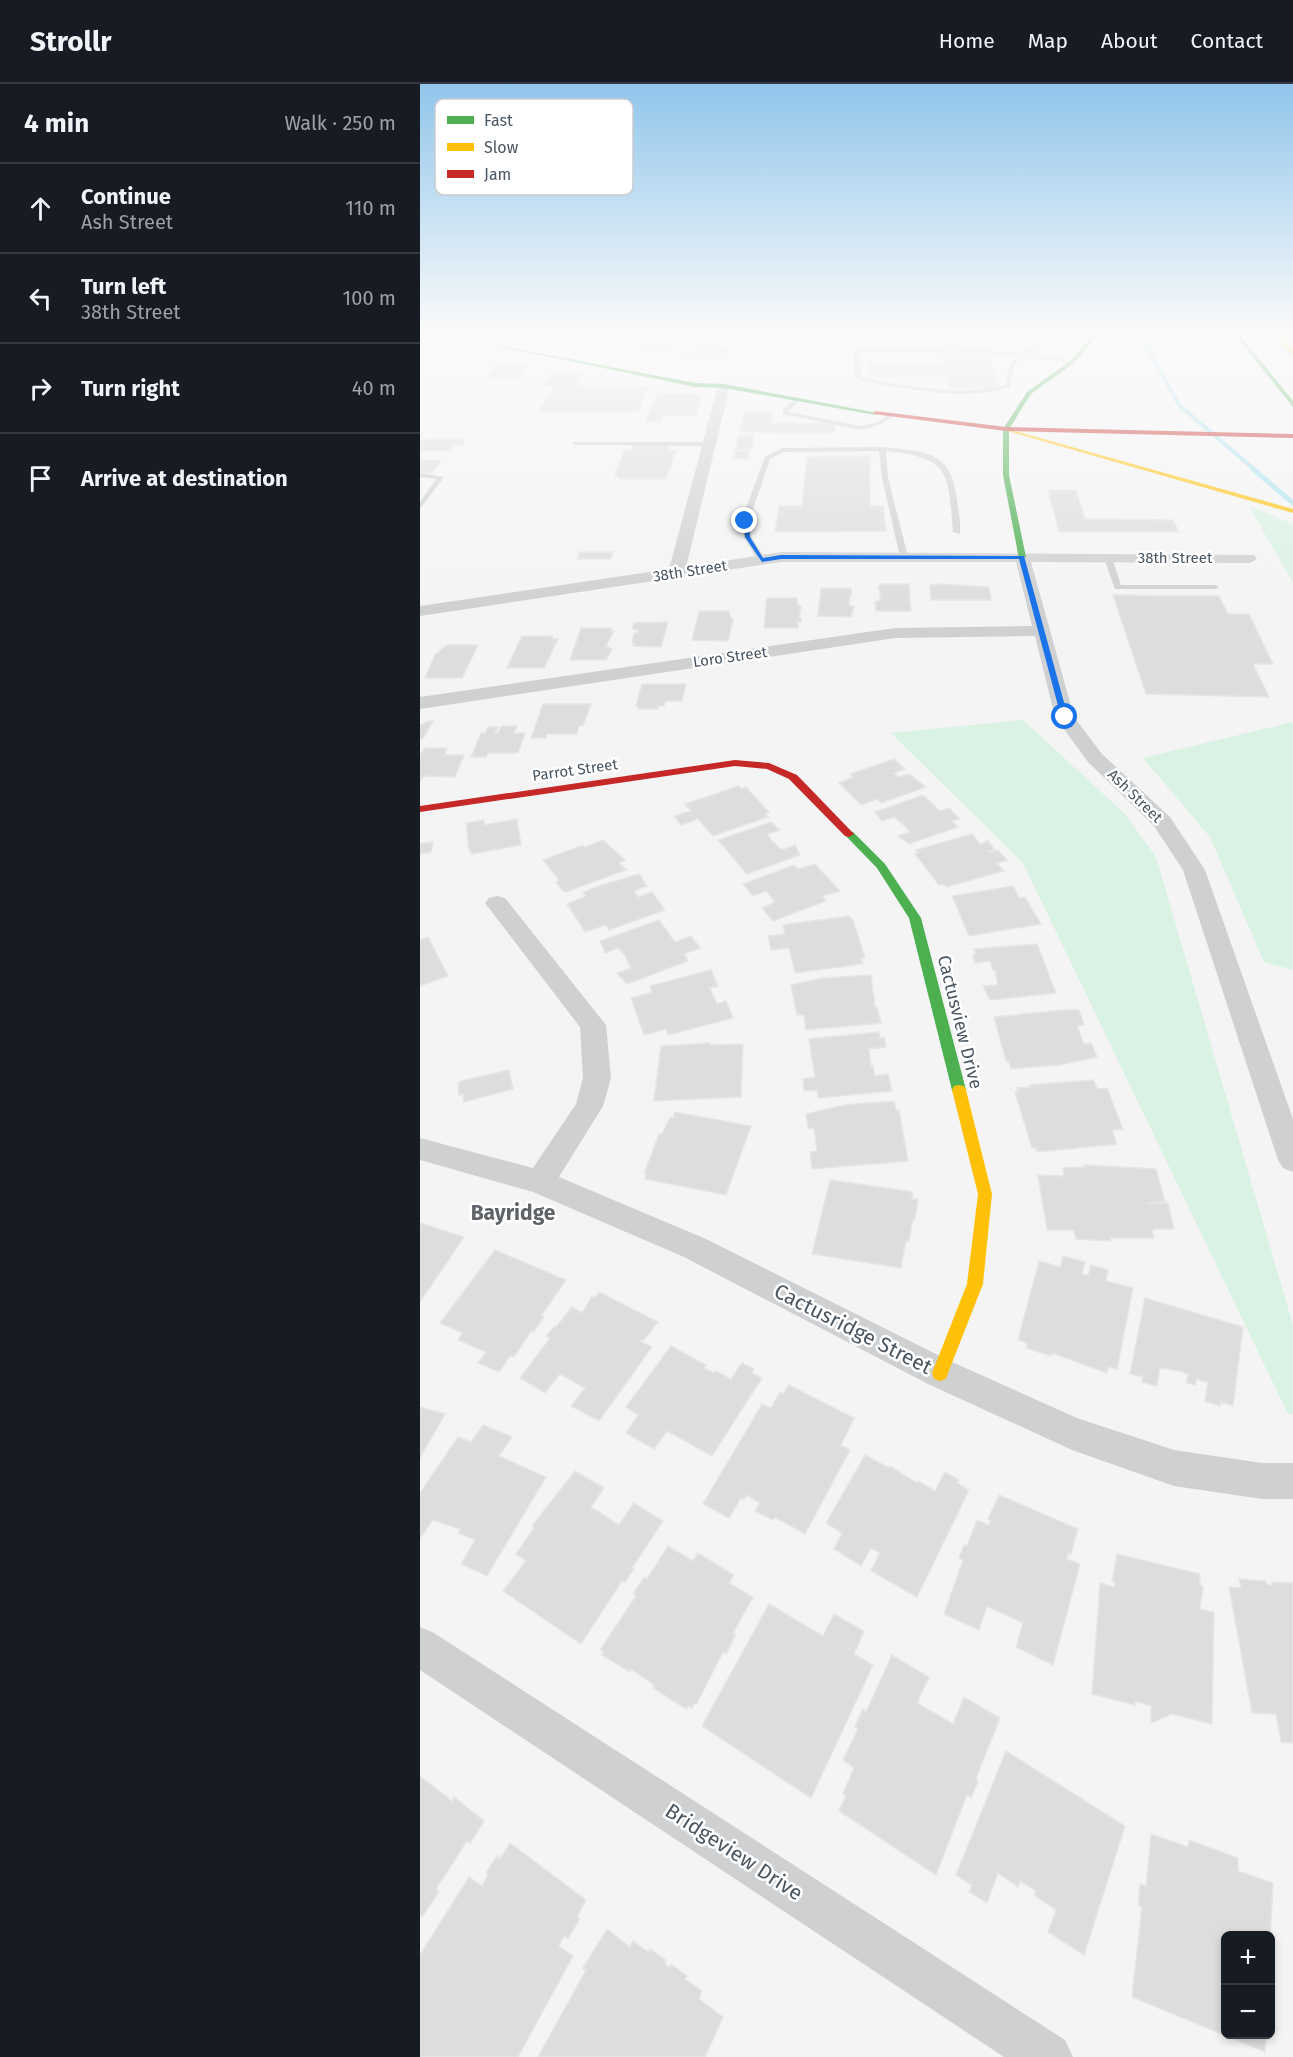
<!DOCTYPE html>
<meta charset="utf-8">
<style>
body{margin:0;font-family:"Fira Sans",sans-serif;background:#242831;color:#f1f3f6}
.controls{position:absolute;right:18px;bottom:18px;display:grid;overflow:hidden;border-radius:9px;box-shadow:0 3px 9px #0003}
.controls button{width:54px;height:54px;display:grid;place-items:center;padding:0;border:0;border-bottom:2px solid #363941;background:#171b24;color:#f1f3f6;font:30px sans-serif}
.stop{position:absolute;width:18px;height:18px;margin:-14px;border:4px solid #1a73e8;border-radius:50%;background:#fff}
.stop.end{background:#1a73e8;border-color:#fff;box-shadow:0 2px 6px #0008}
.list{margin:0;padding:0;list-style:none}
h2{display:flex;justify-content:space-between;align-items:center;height:78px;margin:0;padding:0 24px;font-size:26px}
h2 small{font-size:20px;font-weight:400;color:#9ea1a6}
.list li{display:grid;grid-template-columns:39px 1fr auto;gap:18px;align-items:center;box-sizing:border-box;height:90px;padding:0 24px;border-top:2px solid #363941}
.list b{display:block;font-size:22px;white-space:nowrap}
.list p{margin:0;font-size:20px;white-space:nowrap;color:#9ea1a6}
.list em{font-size:20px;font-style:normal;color:#9ea1a6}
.icon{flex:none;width:33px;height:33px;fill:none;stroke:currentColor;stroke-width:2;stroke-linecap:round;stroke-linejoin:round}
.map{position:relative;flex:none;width:873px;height:1973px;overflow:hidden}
header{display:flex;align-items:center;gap:36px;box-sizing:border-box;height:84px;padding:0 30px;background:#171b24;border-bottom:2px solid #363941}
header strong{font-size:28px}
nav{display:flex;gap:33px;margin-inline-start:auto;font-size:21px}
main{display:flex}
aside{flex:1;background:#171b24}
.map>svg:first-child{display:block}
.green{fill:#d9f2e3}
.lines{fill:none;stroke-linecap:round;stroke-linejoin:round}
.stream-far1{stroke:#aee2f0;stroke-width:4}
.stream{stroke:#aee2f0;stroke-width:5}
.building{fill:#ddddde;stroke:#e5e6e7;stroke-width:1.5}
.lane{fill:#ced0d2;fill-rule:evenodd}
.street{fill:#ced0d2;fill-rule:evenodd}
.fast{fill:#4caf50;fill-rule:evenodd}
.slow{fill:#ffc107;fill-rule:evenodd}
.jam{fill:#c62828;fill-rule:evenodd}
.route{fill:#1a73e8}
.labels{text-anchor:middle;stroke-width:5;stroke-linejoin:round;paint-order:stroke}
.far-street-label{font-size:15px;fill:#4a5661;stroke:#fff}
.street-label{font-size:18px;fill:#4a5661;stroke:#fff}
.quarter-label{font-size:21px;font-weight:bold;fill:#5f6368;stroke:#fff}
.near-street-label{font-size:21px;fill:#4a5661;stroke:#fff}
.key{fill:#fff;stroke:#c9ccd0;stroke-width:1.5}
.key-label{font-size:16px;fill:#4a5661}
</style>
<header>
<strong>Strollr</strong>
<nav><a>Home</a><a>Map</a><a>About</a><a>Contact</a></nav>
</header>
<main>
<aside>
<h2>4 min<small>Walk · 250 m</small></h2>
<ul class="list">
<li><svg class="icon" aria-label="ahead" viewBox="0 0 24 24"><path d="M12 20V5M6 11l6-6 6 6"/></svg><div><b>Continue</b><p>Ash Street</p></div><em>110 m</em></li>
<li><svg class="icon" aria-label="left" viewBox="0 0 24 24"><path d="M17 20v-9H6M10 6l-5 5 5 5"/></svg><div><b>Turn left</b><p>38th Street</p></div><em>100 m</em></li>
<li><svg class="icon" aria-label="right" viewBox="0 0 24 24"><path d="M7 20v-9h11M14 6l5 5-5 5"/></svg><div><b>Turn right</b></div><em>40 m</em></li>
<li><svg class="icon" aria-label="arrive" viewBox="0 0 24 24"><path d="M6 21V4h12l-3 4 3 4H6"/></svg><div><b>Arrive at destination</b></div></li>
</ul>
</aside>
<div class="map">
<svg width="873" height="1973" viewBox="0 0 873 1973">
<rect width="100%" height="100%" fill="#f4f4f4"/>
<path class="green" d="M828,421L873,440V498Z
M603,636L705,730L736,773L873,1241V1330H868L603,779L471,649Z
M873,638V886L844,878L790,753L723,674Z"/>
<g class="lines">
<path class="stream-far1" d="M719,249L759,321L835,386"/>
<path class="stream" d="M833,385L873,419"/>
</g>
<path class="building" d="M148,249H193L185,252L179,250H177L183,252L163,255Z
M251,253L268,259L254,264L248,262L246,263L252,265L232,268L216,262L230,257L235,259L238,258L232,256Z
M323,255L347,254L355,255V257L353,258V263H321Z
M519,258H541L543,263H520Z
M290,261L313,266L305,272L297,270L295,271L303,273L287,277L263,273L272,267L280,268H282L275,266Z
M522,269H568L577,299H579L581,305L529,304L527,293H450L449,278H524Z
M109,280L100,294L65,295L75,281Z
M132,288H164L156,302H228L218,328H119L134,302H123Z
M252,310H282L276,331L243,332L241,338L225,337L237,311Z
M324,328H353L352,339H415L414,349L320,348Z
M319,351H334L331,366H315Z
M46,355L43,361H34L30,367H0V356Z
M214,360H250L248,366H256L246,395H200L195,391L205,366L212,365Z
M315,367H329L328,375H313Z
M450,372V422H463L466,447L355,448L359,422H382L387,373Z
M0,376L21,377L12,389H0Z
M628,406H656L665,435L753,436L759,448H639Z
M160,468H193L190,475H157Z
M460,500H489L491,527H456L455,518L460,516V506H458Z
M521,500L569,503L571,516H511L510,501Z
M401,504H431L432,511H430L429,521L434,523L431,533L398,532Z
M693,511L799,512L808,530H829L853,580H833L849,613L726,610Z
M347,514H377L378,521L381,523L379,534H381V538H378V544H344Z
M279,527H309L310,533L313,535L308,557L272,556Z
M248,538L241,563L213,562L214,559H212L214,549H217L219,546L212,545L214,539Z
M161,544H192L191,547H194L186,562L192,565L186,576H150Z
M102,552H133L132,555H138L124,584H87Z
M27,561H58L42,594H5L15,571Z
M222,600H266L262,617H245L244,622H238V625H218V622H216Z
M123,620H171L163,642H159L157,650H127L126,654H111Z
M10,637H13L3,655H0V641Z
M81,642H97L94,649H105L98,669H68L66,673H51L61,649H65L68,643H78L75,649H78Z
M5,664H25L27,665L24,671H44L35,693L4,692L0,697V671Z
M474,675L485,685L474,689L479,693L489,690L506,703L461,719L457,715L441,721L419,699L433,693L430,690Z
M319,702L321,705L326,703L349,728L345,730L348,733L293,752L278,735L261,741L254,732L271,727L265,720Z
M503,711L520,727L529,724L540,735L532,737L538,743L489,760L478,752L490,748L485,742L474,733L462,737L455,728Z
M97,735L101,761L51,770V766H49L46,739L64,736V741Z
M351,738L360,746L348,750L351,756L362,766L375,761L380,771L327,790L298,756Z
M552,750L560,760L568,757L574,765L568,768L578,766L587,776L577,779L584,787L526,803L523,800L519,801L495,770L498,769L496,766Z
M183,756L205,776L199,779L206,786L146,808L143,807L136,798L139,796L123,776L163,761L165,763Z
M13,758L11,768L0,770V760Z
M395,780L420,807L402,812L406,817L353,837L342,824L355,818L346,807L333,812L323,800L374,781L378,785Z
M219,790L227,802L214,807L218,813L232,808L245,826L189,846L186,841L165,848L147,820L166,812L163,808L179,802Z
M593,802L599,814L605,813L621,840L549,852L532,812Z
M429,832L433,836L445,874H441L443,880L375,889L369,864L351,866L348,852L365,850L363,841Z
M239,836L255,858L271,852L280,864L264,870L268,877L207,900L197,889L211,884L204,870L198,864L185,869L180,857Z
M8,853L28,892L0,902V856Z
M617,860L636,909L570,916L563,902L578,901L575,886H573L570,877L555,879L553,871H556L554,865Z
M291,886L298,902L290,904L297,920L306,917L313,934L248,951L246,945L224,951L211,914L232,908L230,902Z
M451,891L455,923H457L461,939L386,946L384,931H377L371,901L403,894Z
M645,926H659L664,941L657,942L664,960L671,959L677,973L639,981L591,985L588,976L586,977L574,933Z
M459,948L460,954L464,953L466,963L449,965L451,982H453L455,992L468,990L472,1007L398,1014L397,1006L384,1007L383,995L395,993L389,955Z
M290,959V961L323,960L321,1013L234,1017L241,962Z
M89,986L93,1005L44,1018L43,1010L39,1011L38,999L41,997Z
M674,996L677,1005L687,1004L703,1045L692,1046L697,1060L617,1068L616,1064H612L595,1008L598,1007L597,1004L610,1003L609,1001Z
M474,1017L476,1026H479L488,1077L392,1085L390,1068L397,1067L394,1044L388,1045L386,1030L424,1021Z
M255,1028L331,1042L306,1111L225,1095L226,1090H224L239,1050H242L250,1033L253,1034Z
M665,1081L736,1085L745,1117L727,1119H748L754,1145H732L734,1154H691V1157L656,1155L654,1146H627L618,1091L644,1092L643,1084L665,1083Z
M410,1096L493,1108L492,1115H498L495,1135H493L489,1157L486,1156L481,1184L392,1170Z
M0,1139L44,1153L0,1218Z
M75,1166L146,1196L121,1232L124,1233L114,1247L112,1246L94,1273L90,1272L79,1288L58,1279L66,1268L38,1256L43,1249L20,1239Z
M643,1172L665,1178L662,1190L668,1191L671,1181L688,1186L686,1197L713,1204L697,1285L688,1283L687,1289L632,1269L631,1272L606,1264L607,1259L598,1256L619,1177L640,1183Z
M179,1208L238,1238L224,1256L220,1257L232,1263L179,1337L151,1322L165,1304L140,1290L125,1309L100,1294L130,1254L126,1252L135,1242L136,1243L152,1223L162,1229L172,1212L175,1214Z
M725,1214L823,1243L813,1322L801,1318L800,1322L785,1317L788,1298L776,1295V1301L767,1299L768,1290L759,1287L740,1284L737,1302L722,1298L723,1293L710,1290Z
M251,1262L286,1281L284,1284L294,1289L296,1287L311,1295L322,1279L334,1285L332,1289L342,1294L292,1372L247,1347L234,1365L206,1349L218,1331L206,1323Z
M369,1301L434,1334L421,1361L430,1366L385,1450L355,1433L353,1436L335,1427L340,1419L327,1411L323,1416L321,1414L309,1434L283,1420L342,1320L351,1324L360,1308L363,1310Z
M0,1323L25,1330L0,1374Z
M63,1341L92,1353L79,1372L126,1393L67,1492L41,1480L55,1456L39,1449L40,1445L13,1436L0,1454V1409L38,1353L51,1358Z
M445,1371L469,1384L470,1382L497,1399L498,1397L515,1407L525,1388L539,1396L537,1399L549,1406L497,1513L451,1487L460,1469L451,1464L441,1482L414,1465L422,1449L406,1439Z
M155,1387L184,1404L171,1423L199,1441L214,1419L243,1437L212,1484L214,1485L204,1499L202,1497L161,1560L83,1507L106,1477L96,1470L114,1444L112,1442Z
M579,1411L658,1445L651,1470L648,1469L647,1475L660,1480L633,1581L596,1563L603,1539L567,1522L559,1546L524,1530L543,1476L539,1474L544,1461L547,1462L557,1436L569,1441L571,1436L568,1435Z
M248,1462L273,1477L278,1469L314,1491L309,1499L333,1513L313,1549L316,1550L306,1570L303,1568L276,1621L274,1619L272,1624L268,1622L266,1625L233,1604L234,1601L211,1585L210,1588L182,1571L184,1568L180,1566L216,1512L213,1510L224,1493L227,1495Z
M697,1470L780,1490V1501L783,1502L780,1525L794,1528L792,1640L752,1630L731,1639V1622L715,1617V1621L672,1610L680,1499L694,1503L695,1498L692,1497Z
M819,1495L846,1497L847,1501H852V1498L873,1499V1659L861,1658L856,1630L832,1629L809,1503L821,1504Z
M349,1520L403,1552L414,1530L444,1547L434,1570L453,1581L391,1714L282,1642Z
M472,1571L509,1593L497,1619L533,1640L544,1613L580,1634L556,1694L558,1697L551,1714L547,1711L516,1791L419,1727L426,1712L423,1710L434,1684L423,1676L438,1645L435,1642L443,1625L446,1628Z
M586,1667L705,1742L664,1871L628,1848L636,1826L614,1811L616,1807L600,1797L598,1803L578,1789L567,1819L549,1808L552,1801L536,1791Z
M0,1692L32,1717L34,1713L64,1737L50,1760L47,1757L16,1805L19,1808L2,1833L0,1831Z
M731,1750L768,1763L769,1756L818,1774V1787L853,1799L850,1857V1852H806V1950H846L845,1968L712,1913L722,1823L718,1821L720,1800L726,1802Z
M90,1759L166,1816L157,1833L160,1835L148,1855L144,1852L139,1862L153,1872L98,1973H0V1871L49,1793L62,1802L68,1791L66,1789L77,1772L80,1775Z
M187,1845L210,1863L213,1857L228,1868L230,1865L246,1876L245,1880L249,1883L251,1880L267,1892L265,1895L282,1907L279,1915L303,1933L285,1973H118L166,1886L163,1884Z"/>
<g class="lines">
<path class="lane" d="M63,249H70L64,252L61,250Z
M234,249H242L194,262L191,260Z
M263,249H379L381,250L265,251Z
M628,249H633L625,258L607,271L652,276L654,279L603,273L594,282L590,303C551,316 510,308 471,302C459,300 445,299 435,293L434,267L437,265H567L601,270L615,261ZM440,269H567L597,273L589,282L585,301C551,312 475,303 441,292Z
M378,313L381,315L368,328L441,342L458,338L468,331L473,332L462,340L441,346L363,330V325Z
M152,358H291L294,360L291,362L154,361Z
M462,363C505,368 532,366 537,416C539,427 541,440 540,450L533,448C528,388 531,374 466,367L468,394L488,473L484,475L480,473L462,394L459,367L363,368L350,375L329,437L332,454L346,476L339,478L324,454L321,437L345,373L362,364Z
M0,389L24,393L0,425V418L16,395L0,393Z
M688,472L692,474L701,501H795L799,503L795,505H695L684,474Z"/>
<path class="street" d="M259,249H271L266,252Z
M304,299L310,302L266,483L361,468L834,471L837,474L834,477L829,479L611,478L654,633L682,670L750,733L785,786L873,1035V1088L863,1084L858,1076L763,786L734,742L668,678L635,633L615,552L475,554L0,625V613L475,544L612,542L596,478H361L0,532V522L249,485L298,302Z
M77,812L85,814L186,941L191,994L183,1022L139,1093L286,1155L532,1278L657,1334L754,1366L842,1379H873V1415H842L754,1402L652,1366L508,1300L264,1173L113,1108L0,1076V1054L113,1084L156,1020L163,994L160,943L65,819L69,814Z
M0,1543L14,1549L645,1956L653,1973H584L0,1586Z"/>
<path class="fast" d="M14,249L275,299L304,300L458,329L455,331L304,304L275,303Z
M674,249H679L654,279L611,310L589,345V391L606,473L599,475L583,391V345L607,308L650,277Z
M814,249H818L873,317V323Z
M429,747L433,748L465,780L501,834L546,1006L544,1010H534L532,1006L489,834L457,784L424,750Z"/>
<path class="slow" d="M852,249H857L873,266V271Z
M584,344L873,425V429L584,346Z
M539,1001L544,1002L546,1006L572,1110L563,1200L528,1289L526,1295L520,1297L514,1295L512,1289L547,1200L558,1110L532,1006L534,1002Z"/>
<path class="jam" d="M455,327L586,343L873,350V354L586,347L453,330Z
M315,676L349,679L377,691L434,750L429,753L425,752L369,695L347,685L315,682L0,728V722Z"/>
</g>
<linearGradient id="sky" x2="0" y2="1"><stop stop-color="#91c6eb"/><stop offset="0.47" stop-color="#fafafa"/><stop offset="1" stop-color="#fafafa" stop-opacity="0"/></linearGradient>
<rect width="873" height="525" fill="url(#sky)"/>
<path class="route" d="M325,435L328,437L330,453L343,474L361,471L604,472L648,633L645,635L641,633L599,475H361L342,478L325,453L323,437Z"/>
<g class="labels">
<g class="far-street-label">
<text x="755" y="479">38th Street</text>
<text transform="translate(270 487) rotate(-9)" y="5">38th Street</text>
<text transform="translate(310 573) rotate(-8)" y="5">Loro Street</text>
<text transform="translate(155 686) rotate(-8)" y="5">Parrot Street</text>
<text transform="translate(715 712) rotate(44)" y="5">Ash Street</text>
</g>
<g class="street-label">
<text transform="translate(540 938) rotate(76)" y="6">Cactusview Drive</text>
</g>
<g class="quarter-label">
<text x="93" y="1136">Bayridge</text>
</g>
<g class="near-street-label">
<text transform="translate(433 1245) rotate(27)" y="7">Cactusridge Street</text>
<text transform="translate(314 1768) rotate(33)" y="7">Bridgeview Drive</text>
</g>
</g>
<rect x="15" y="15" width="198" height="96" rx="9" class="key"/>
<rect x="27" y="32" width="27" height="8" fill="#4caf50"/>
<rect x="27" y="59" width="27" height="8" fill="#ffc107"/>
<rect x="27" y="86" width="27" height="8" fill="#c62828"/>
<g class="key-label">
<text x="64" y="42">Fast</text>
<text x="64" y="69">Slow</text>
<text x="64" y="96">Jam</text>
</g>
</svg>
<div class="controls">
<button>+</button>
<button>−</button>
</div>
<div class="stop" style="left:645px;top:633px"></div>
<div class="stop end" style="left:325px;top:437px"></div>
</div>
</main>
